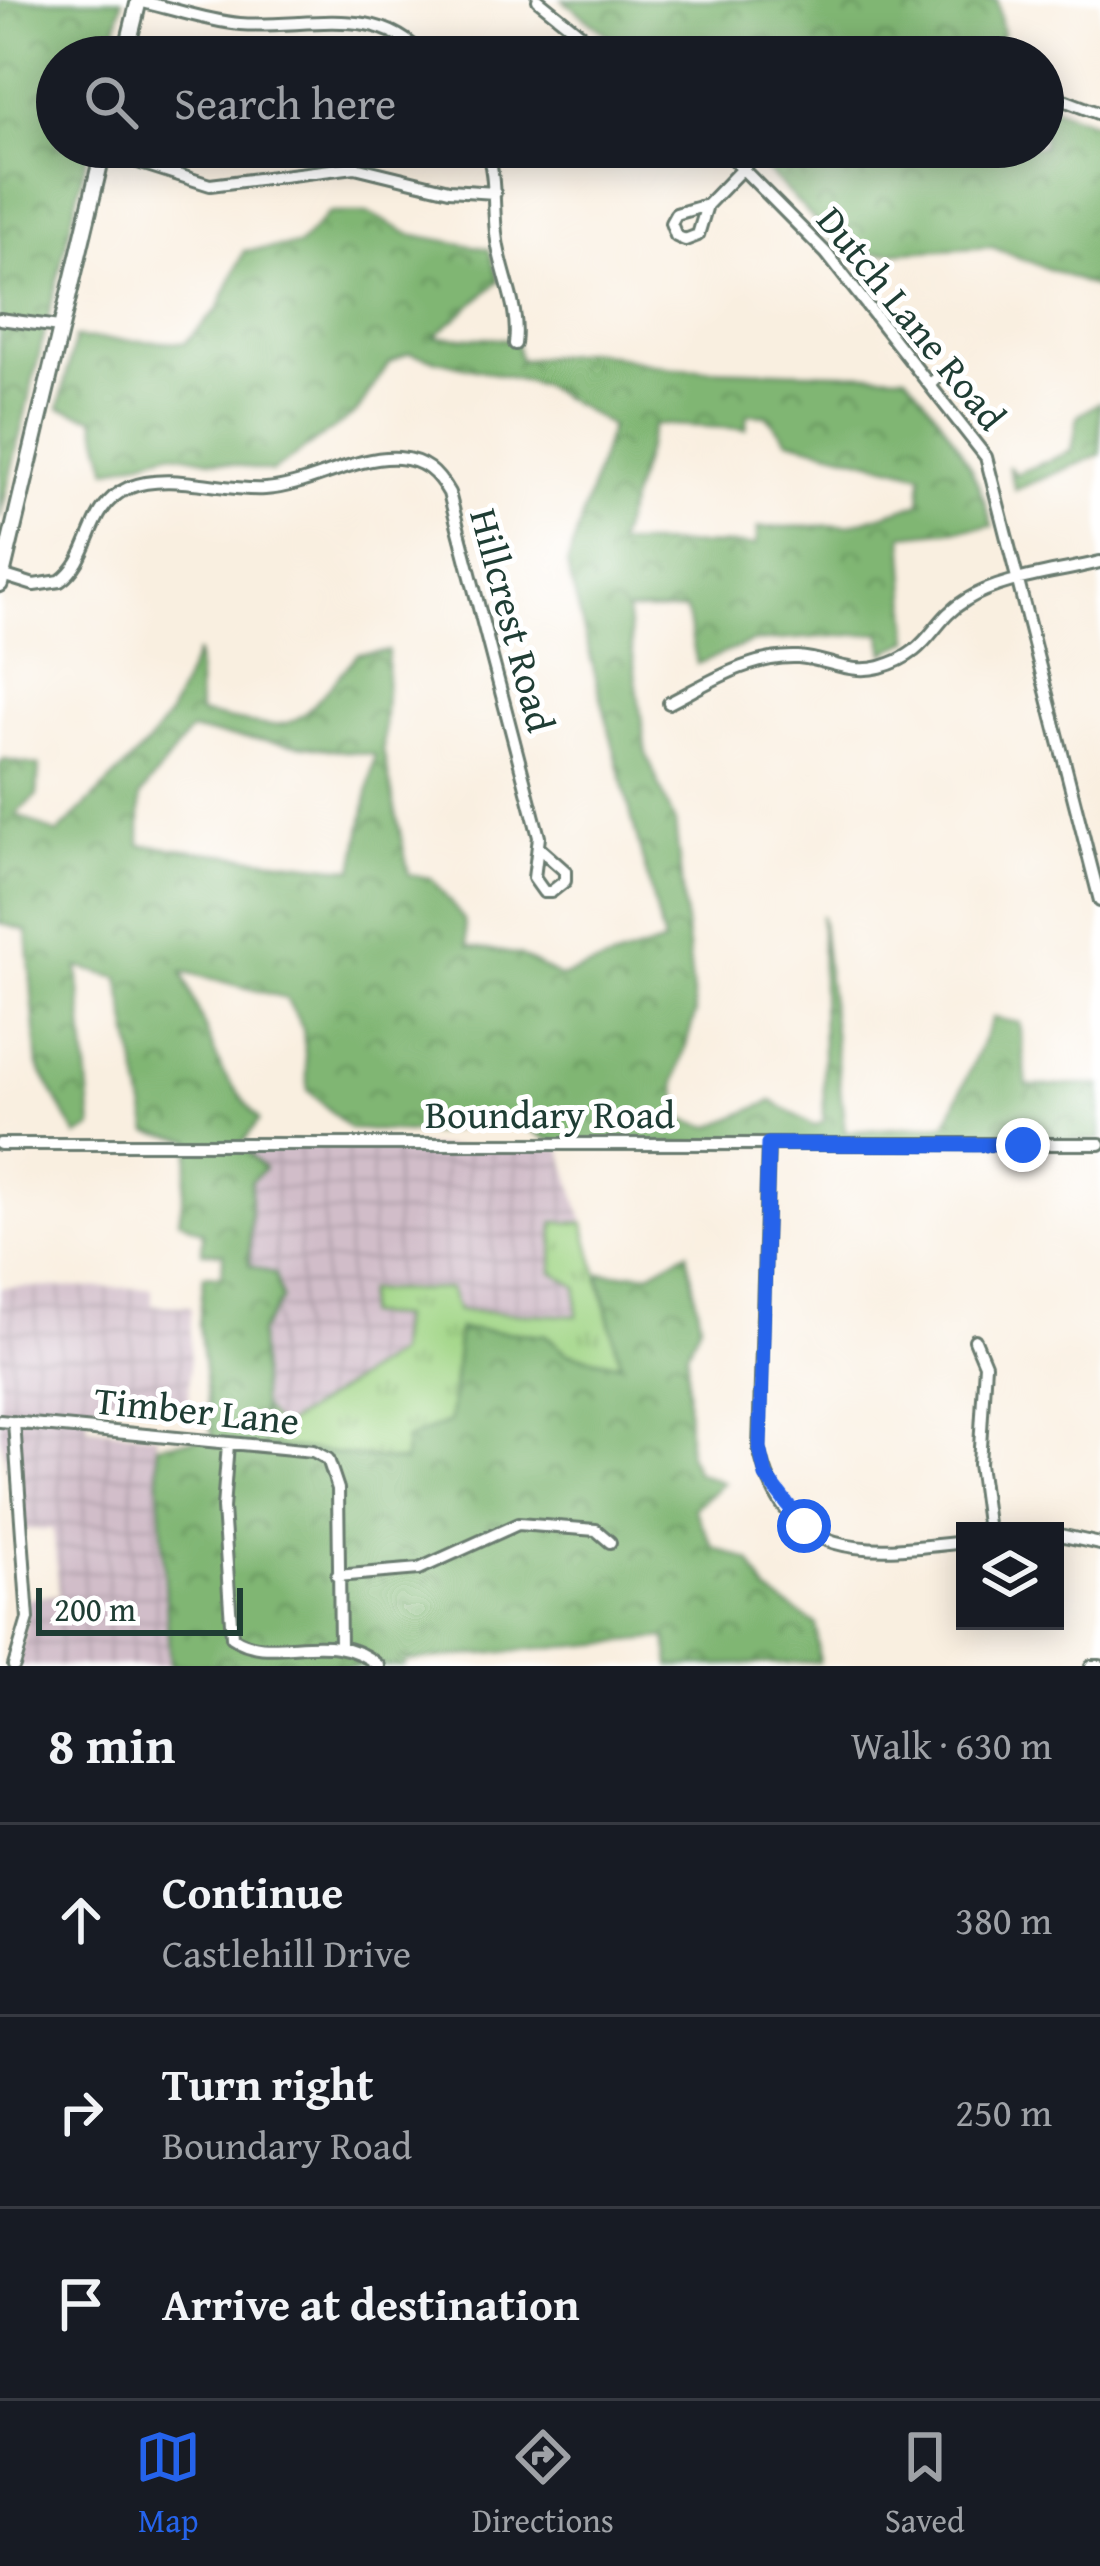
<!DOCTYPE html>
<meta charset="utf-8">
<style>
body{margin:0;font-family:"Gentium Book Plus",serif;background:#242831;color:#f1f3f6}
.controls{position:absolute;right:36px;bottom:36px;display:grid;overflow:hidden;border-radius:0px;box-shadow:0 6px 30px #0003}
.controls button{width:108px;height:108px;display:grid;place-items:center;padding:0;border:0;border-bottom:3px solid #363941;background:#171b24;color:#f1f3f6;font:60px sans-serif}
.scale{position:absolute;left:36px;bottom:30px;width:207px;box-sizing:border-box;padding-left:12px;border:6px solid #1f3d34;border-top:0;font-size:33px;line-height:42px;white-space:nowrap;color:#1f3d34;-webkit-text-stroke:9px #fff;paint-order:stroke}
.stop{position:absolute;width:36px;height:36px;margin:-27px;border:9px solid #2563eb;border-radius:50%;background:#fff}
.stop.end{background:#2563eb;border-color:#fff;box-shadow:0 3px 12px #0008}
.list{margin:0;padding:0;list-style:none}
h2{display:flex;justify-content:space-between;align-items:center;height:156px;margin:0;padding:0 48px;font-size:51px}
h2 small{font-size:39px;font-weight:400;color:#9ea1a6}
.list li{display:grid;grid-template-columns:78px 1fr auto;gap:36px;align-items:center;box-sizing:border-box;height:192px;padding:0 48px;border-top:3px solid #363941}
.list b{display:block;font-size:45px;white-space:nowrap}
.list p{margin:0;font-size:39px;white-space:nowrap;color:#9ea1a6}
.list em{font-size:39px;font-style:normal;color:#9ea1a6}
.icon{flex:none;width:66px;height:66px;fill:none;stroke:currentColor;stroke-width:2;stroke-linecap:round;stroke-linejoin:round}
.map{position:relative;flex:none;width:1100px;height:1666px;overflow:hidden}
.search{position:absolute;background:#171b24;box-shadow:0 6px 30px #0003;left:36px;right:36px;top:36px;height:132px;display:flex;align-items:center;gap:30px;box-sizing:border-box;padding:0 42px;border-radius:66px;color:#9ea1a6;font-size:45px}
.sheet{height:732px;background:#171b24}
nav{display:flex;justify-content:space-around;align-items:center;box-sizing:border-box;height:168px;border-top:3px solid #363941;background:#171b24;font-size:33px;color:#9ea1a6}
nav a{display:grid;justify-items:center;gap:6px}
nav .on{color:#2563eb}
.map>svg:first-child{display:block}
.industrial{fill:url(#industrial-grid)}
.grass{fill:url(#grass-tufts);stroke:#60895d;stroke-width:3}
.forest{fill:url(#forest-crowns);stroke:#507a54;stroke-width:3;fill-rule:evenodd}
.lines{fill:none;stroke-linecap:round;stroke-linejoin:round}
.minor-casing{stroke:#6b7b70;stroke-width:16}
.major-casing{stroke:#6b7b70;stroke-width:20}
.minor{stroke:#fff;stroke-width:10}
.major{stroke:#fff;stroke-width:14}
.route{stroke:#2563eb;stroke-width:15}
.labels{text-anchor:middle;stroke-width:10;stroke-linejoin:round;paint-order:stroke}
.street-label{font-size:39px;fill:#1f3d34;stroke:#fff}
</style>
<div class="map">
<svg width="1100" height="1666" viewBox="0 0 1100 1666">
<defs>
<pattern id="industrial-grid" width="8" height="8" patternUnits="userSpaceOnUse" patternTransform="scale(3)"><rect width="8" height="8" fill="#d1bdc9"/><path d="M0 4h8M4 0v8" fill="none" stroke="#b3a3ad"/></pattern>
<pattern id="grass-tufts" width="24" height="20" patternUnits="userSpaceOnUse" patternTransform="scale(3)"><rect width="24" height="20" fill="#a1d586"/><path d="M3 7l-1-3M5 7V3M7 7l1-3M15 17l-1-3M17 17v-4M19 17l1-3" fill="none" stroke="#83ae6e"/></pattern>
<pattern id="forest-crowns" width="20" height="18" patternUnits="userSpaceOnUse" patternTransform="scale(3)"><rect width="20" height="18" fill="#80b673"/><path d="M2 6a3 3 0 1 1 6 0M12 15a3 3 0 1 1 6 0" fill="none" stroke="#68955f"/></pattern>
</defs>
<rect width="100%" height="100%" fill="#fff"/>
<filter id="ink" filterUnits="userSpaceOnUse"><feTurbulence type="fractalNoise" baseFrequency=".00833" numOctaves="2"/><feDisplacementMap in="SourceGraphic" scale="24" xChannelSelector="R" yChannelSelector="G"/><feConvolveMatrix kernelMatrix="1 2 1 2 8 2 1 2 1" color-interpolation-filters="sRGB"/></filter>
<filter id="wash" filterUnits="userSpaceOnUse"><feTurbulence type="fractalNoise" baseFrequency=".004" numOctaves="4" result="noise"/><feDisplacementMap in="SourceGraphic" scale="48" xChannelSelector="R" yChannelSelector="G"/><feGaussianBlur stdDeviation="2.7" result="paint"/><feColorMatrix in="noise" values="0 0 0 0 0 0 0 0 0 0 0 0 0 0 0 0 0 1.4 0 .05"/><feComposite in="paint" operator="in"/></filter>
<g filter="url(#wash)">
<rect width="100%" height="100%" fill="#f9efe0"/>
<path class="industrial" d="M240,1145L561,1148L584,1223H554L577,1287L578,1316L458,1311L400,1317L396,1354L278,1429L264,1409L249,1265L251,1180Z
M0,1287L152,1288V1305L191,1306L189,1407L103,1397L89,1410L87,1427L156,1435L170,1666H12L24,1641L25,1599L59,1594L53,1529L21,1530L0,1435Z"/>
<path class="grass" d="M554,1222L584,1223L621,1364L567,1353L546,1335L459,1329L450,1422L407,1439L404,1462L263,1445L264,1409L279,1429L396,1354L400,1317L365,1315L366,1291L450,1289L458,1311L577,1316V1287L553,1272Z"/>
<path class="forest" d="M0,0H122L110,57H57V147H89L0,518Z
M563,0H997L1003,34L993,57H636Z
M1043,104L1100,125V289L992,247L848,255L744,147H1043Z
M329,213H369L409,234L489,249L499,281L434,337L515,339L520,360L592,351L671,368L906,375C946,424 976,464 992,526L903,535L910,640L885,653L881,633L752,642L697,664L686,610L627,611L646,753L675,823L695,1014L675,1082L681,1119L712,1127L772,1101L814,1126L824,1121L821,915L845,1132L946,1124L993,1018L1020,1023L1027,1086L1100,1085V1140L560,1145L507,1119L434,1133L350,1129L308,1090L303,1029L286,998L182,971L223,1073L259,1120L241,1145L264,1169L251,1181L249,1265L275,1274L282,1299L259,1333L263,1445L404,1462L406,1439L450,1422L459,1329L546,1335L567,1353L620,1364L599,1274L649,1273L687,1252L700,1323L687,1352L688,1454L697,1473L724,1483L694,1508L713,1547L750,1561L767,1592L816,1624L819,1662L670,1666L667,1638L404,1661V1666H170L157,1445L212,1437L199,1325L204,1275L222,1276L223,1253L202,1252L203,1232L179,1220L192,1140L149,1132L119,978L78,967L92,1128L77,1136L38,1066L27,931L0,923V765L4,760L39,766L37,795L16,814L57,834L147,745L168,717L197,652L199,713C304,735 288,733 358,654L388,651L383,750L409,875L431,878L464,920L468,946L519,955L560,977L664,943L567,565L611,426L542,385L409,353L389,363L357,412L272,472L170,452L108,470L94,418L59,408L75,338L185,343L218,309L244,251L299,245ZM748,414L766,415L788,440L922,474L920,503L849,525L758,528L756,545L617,544L654,424L746,429ZM190,731L375,755L354,869L140,845V796Z
M1100,402V455L1015,490L1008,466L1016,474L1072,451L1078,416Z"/>
</g>
<g filter="url(#ink)">
<g class="lines">
<g class="minor-casing">
<path id="minor" d="M538,0L609,57
M139,1C171,8 206,21 240,24C304,29 379,2 424,57
M1043,92L1100,114
M486,147C497,178 492,209 497,241C502,276 520,309 515,344
M721,147L826,253L986,457L1100,901
M103,151L210,185L355,167L449,190L495,193
M707,205L698,235L685,240L676,236L671,223L676,214Z
M707,205L763,147
M0,319L59,327
M930,384L956,362
M2,575L34,585L60,581C94,557 85,507 128,488C169,471 223,492 265,489C310,486 355,455 399,458C424,460 437,472 449,493L539,837L534,878L544,892H551L565,881V871L539,848
M669,703C710,682 750,655 798,657C828,659 849,675 880,667C932,653 930,621 966,600C1003,577 1058,573 1100,562
M0,1144H1100
M768,1144L759,1448C786,1566 871,1553 965,1542
M975,1340L985,1364L979,1464L988,1531
M0,1421L313,1451L328,1459L338,1489L340,1645
M14,1422L28,1619L14,1666
M228,1444L223,1508L232,1637C273,1666 329,1623 379,1666
M1055,1534L1100,1544
M337,1576L419,1569L518,1524L596,1530L610,1542
M1091,1666H1100"/>
</g>
<g class="major-casing">
<path id="major" d="M125,57L139,0
M0,584L104,147"/>
</g>
<use href="#minor" class="minor"/>
<use href="#major" class="major"/>
</g>
</g>
<g class="lines" filter="url(#ink)">
<path class="route" d="M804,1526L766,1476L760,1448L768,1144L1023,1145"/>
</g>
<g class="labels">
<g class="street-label">
<text transform="translate(912 318) rotate(51)" y="14">Dutch Lane Road</text>
<text transform="translate(513 620) rotate(75)" y="14">Hillcrest Road</text>
<text x="550" y="1128">Boundary Road</text>
<text transform="translate(197 1410) rotate(6)" y="14">Timber Lane</text>
</g>
</g>
</svg>
<div class="controls">
<button><svg class="icon" aria-label="layers" viewBox="0 0 24 24"><path d="M12 4l9 5-9 5-9-5zM3 14l9 5 9-5"/></svg></button>
</div>
<div class="scale">200 m</div>
<div class="stop" style="left:804px;top:1526px"></div>
<div class="stop end" style="left:1023px;top:1145px"></div>
<div class="search"><svg class="icon" aria-label="search" viewBox="0 0 24 24"><circle cx="10" cy="10" r="6"/><path d="M15 15l6 6"/></svg>Search here</div>
</div>
<section class="sheet">
<h2>8 min<small>Walk · 630 m</small></h2>
<ul class="list">
<li><svg class="icon" aria-label="ahead" viewBox="0 0 24 24"><path d="M12 20V5M6 11l6-6 6 6"/></svg><div><b>Continue</b><p>Castlehill Drive</p></div><em>380 m</em></li>
<li><svg class="icon" aria-label="right" viewBox="0 0 24 24"><path d="M7 20v-9h11M14 6l5 5-5 5"/></svg><div><b>Turn right</b><p>Boundary Road</p></div><em>250 m</em></li>
<li><svg class="icon" aria-label="arrive" viewBox="0 0 24 24"><path d="M6 21V4h12l-3 4 3 4H6"/></svg><div><b>Arrive at destination</b></div></li>
</ul>
</section>
<nav>
<a class="on"><svg class="icon" aria-label="map" viewBox="0 0 24 24"><path d="M3 6l6-2 6 2 6-2v14l-6 2-6-2-6 2zM9 4v14M15 6v14"/></svg>Map</a>
<a><svg class="icon" aria-label="directions" viewBox="0 0 24 24"><path d="M12 3l9 9-9 9-9-9zM9 14v-3h6M13 9l2 2-2 2"/></svg>Directions</a>
<a><svg class="icon" aria-label="saved" viewBox="0 0 24 24"><path d="M7 4h10v16l-5-4-5 4z"/></svg>Saved</a>
</nav>
